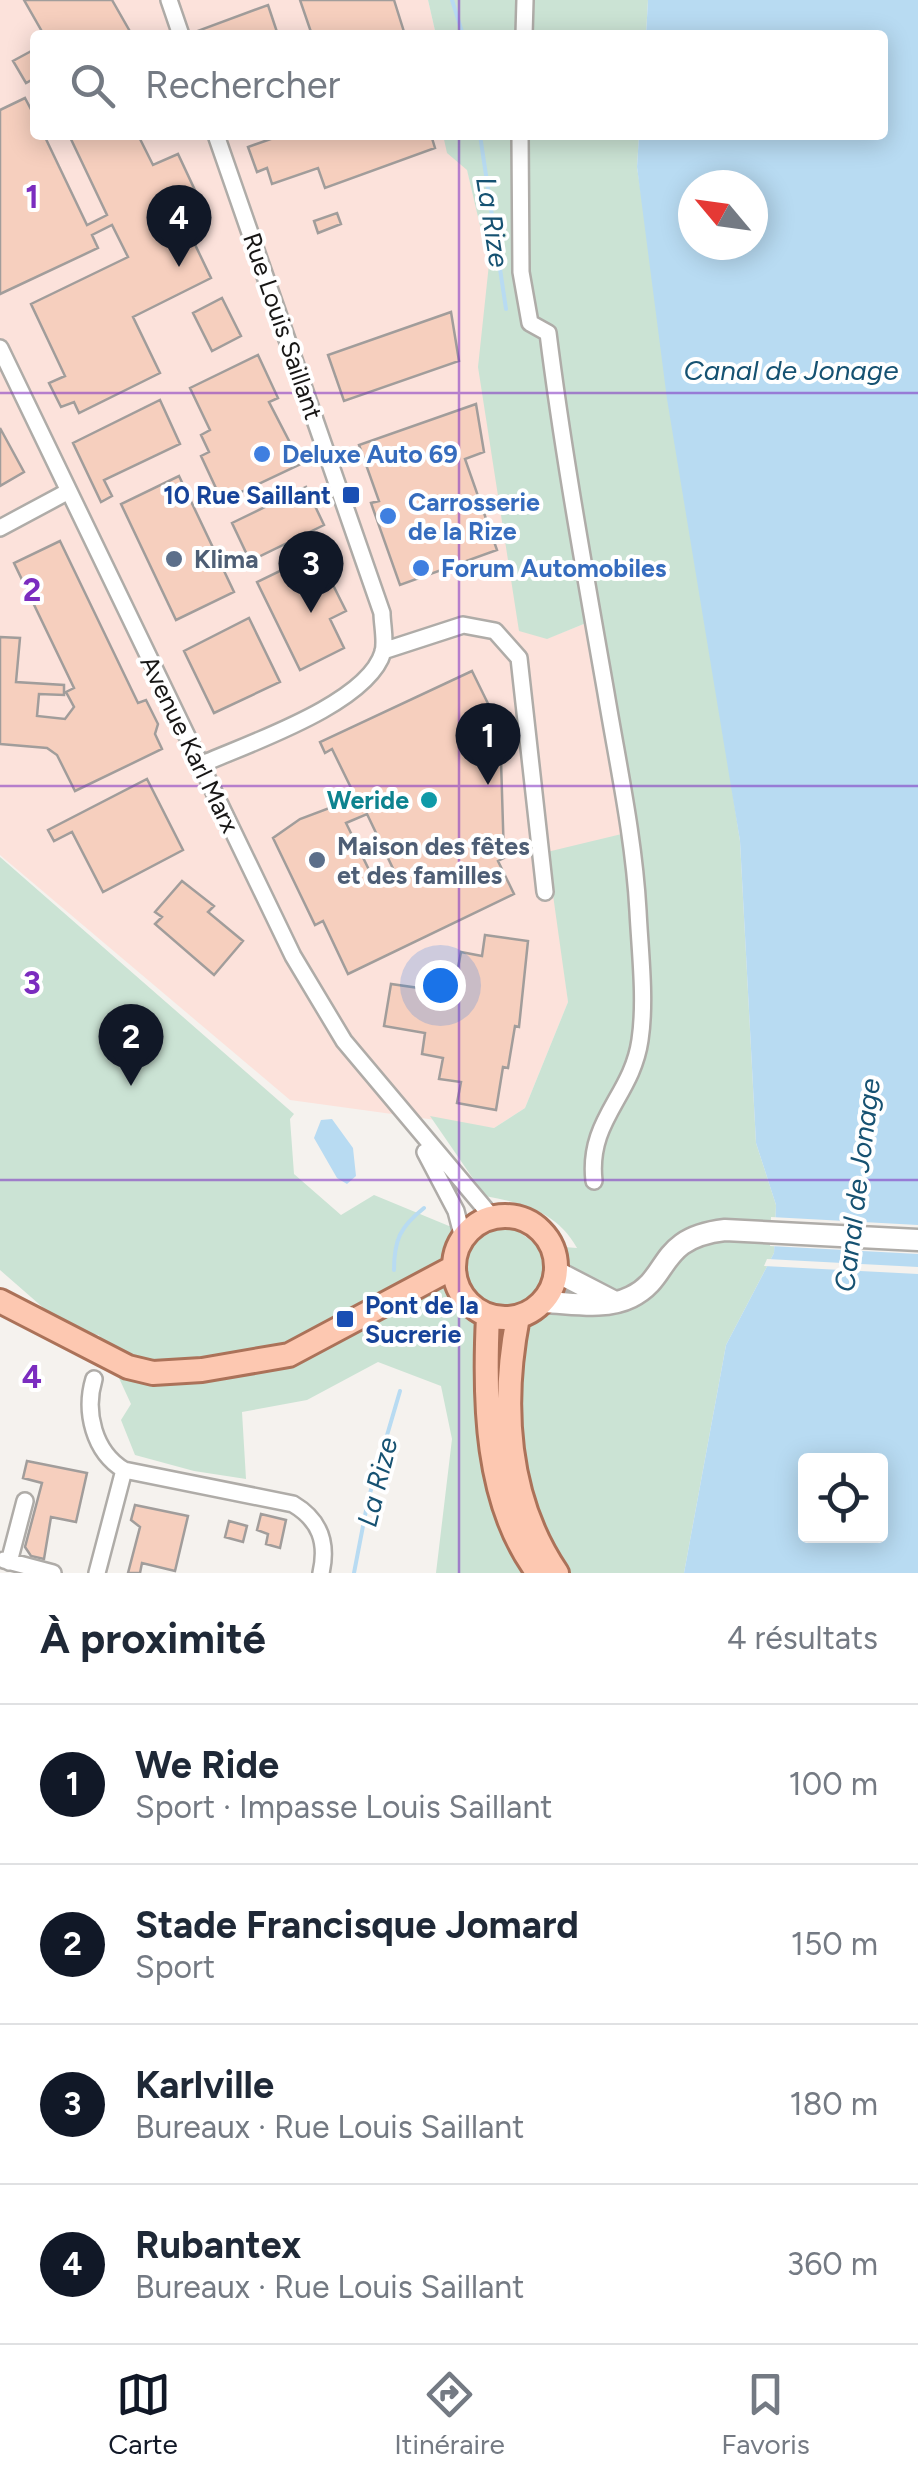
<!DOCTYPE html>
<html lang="fr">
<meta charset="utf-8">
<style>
body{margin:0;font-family:Figtree,sans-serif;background:#f6f6f7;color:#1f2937}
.controls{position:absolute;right:30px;bottom:30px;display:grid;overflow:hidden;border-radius:10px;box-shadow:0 5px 25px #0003}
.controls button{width:90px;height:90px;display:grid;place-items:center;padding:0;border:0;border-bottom:2px solid #e0e1e3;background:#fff;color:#1f2937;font:50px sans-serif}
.compass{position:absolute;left:678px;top:170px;width:90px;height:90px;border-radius:50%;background:#fff;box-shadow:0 5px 25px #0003;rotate:299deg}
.you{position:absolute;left:440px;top:985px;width:35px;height:35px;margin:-25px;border:8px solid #fff;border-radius:50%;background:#1a73e8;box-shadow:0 0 0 15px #1a73e833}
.badge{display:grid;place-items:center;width:65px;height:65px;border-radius:50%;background:#111827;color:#fff;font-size:32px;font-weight:700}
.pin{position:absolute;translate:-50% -82px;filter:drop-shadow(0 2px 5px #0008)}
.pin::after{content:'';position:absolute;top:52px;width:35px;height:30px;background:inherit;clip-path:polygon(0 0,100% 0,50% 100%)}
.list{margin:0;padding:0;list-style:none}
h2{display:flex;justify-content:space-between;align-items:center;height:130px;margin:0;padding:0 40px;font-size:42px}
h2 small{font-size:32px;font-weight:400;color:#747a83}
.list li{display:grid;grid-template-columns:65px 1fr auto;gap:30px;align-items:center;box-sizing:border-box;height:160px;padding:0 40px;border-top:2px solid #e0e1e3}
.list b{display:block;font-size:38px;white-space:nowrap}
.list p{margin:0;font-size:32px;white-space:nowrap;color:#747a83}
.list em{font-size:32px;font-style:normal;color:#747a83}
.icon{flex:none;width:55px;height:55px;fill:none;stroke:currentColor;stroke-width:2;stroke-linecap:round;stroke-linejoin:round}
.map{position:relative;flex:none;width:918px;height:1573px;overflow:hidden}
.search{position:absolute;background:#fff;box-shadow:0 5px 25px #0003;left:30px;right:30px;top:30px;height:110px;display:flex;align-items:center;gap:25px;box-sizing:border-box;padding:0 35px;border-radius:10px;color:#747a83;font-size:38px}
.sheet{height:770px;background:#fff}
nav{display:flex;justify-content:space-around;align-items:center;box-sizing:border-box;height:140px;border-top:2px solid #e0e1e3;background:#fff;font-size:28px;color:#747a83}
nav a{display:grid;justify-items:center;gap:5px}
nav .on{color:#111827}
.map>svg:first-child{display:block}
.industrial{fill:#fce2db}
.green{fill:#cbe3d4}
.water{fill:#b8dbf2;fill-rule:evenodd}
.pier{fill:#f5f2ee}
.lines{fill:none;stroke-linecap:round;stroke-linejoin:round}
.stream{stroke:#b8dbf2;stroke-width:4}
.building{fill:#f6cfbe;stroke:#a19d9b;stroke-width:2.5;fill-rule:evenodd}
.street-casing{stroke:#afaca8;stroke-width:20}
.secondary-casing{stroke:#afaca8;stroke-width:25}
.primary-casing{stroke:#ab7259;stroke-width:28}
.street{stroke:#fff;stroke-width:15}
.secondary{stroke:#fff;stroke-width:20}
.primary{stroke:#fdc8b1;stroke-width:22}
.grid{fill:none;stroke:#7b2cbf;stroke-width:2.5;stroke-opacity:0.55}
.shop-dot{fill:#3f7fe0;stroke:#fff;stroke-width:4}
.transit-dot{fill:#1a4fb4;stroke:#fff;stroke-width:4}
.service-dot{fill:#5c6f8a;stroke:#fff;stroke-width:4}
.culture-dot{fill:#0f9aa8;stroke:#fff;stroke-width:4}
.labels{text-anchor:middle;stroke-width:8;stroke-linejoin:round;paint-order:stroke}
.street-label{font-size:25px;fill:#171615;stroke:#fff}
.shop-label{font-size:25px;font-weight:bold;fill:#366cbe;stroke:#fff;text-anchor:start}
.transit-label{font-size:25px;font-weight:bold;fill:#164399;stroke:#fff;text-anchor:end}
.service-label{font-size:25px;font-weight:bold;fill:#4e5e75;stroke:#fff;text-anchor:start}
.culture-label{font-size:25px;font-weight:bold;fill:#0d838f;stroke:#fff;text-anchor:end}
.water-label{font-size:28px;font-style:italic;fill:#165272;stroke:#fff}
.grid-label{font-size:32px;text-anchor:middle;font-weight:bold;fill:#7b2cbf;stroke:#fff;stroke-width:8;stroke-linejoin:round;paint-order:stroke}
</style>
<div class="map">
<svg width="918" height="1573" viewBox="0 0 918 1573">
<rect width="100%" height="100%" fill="#f5f2ee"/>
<path class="industrial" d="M0,0H428L436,35H35V135H459L553,537L548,638L597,619L632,832L553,881L568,1002L525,1108L494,1128L290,1100L0,855Z"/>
<path class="green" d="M428,0H648L646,35H436Z
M443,135H639L637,167L740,841L756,1143L776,1205L774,1253L726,1345L684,1573H436L452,1439L441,1386L378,1362L307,1400L242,1412L246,1479L194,1471L135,1455L121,1420L131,1404L99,1335L71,1332L0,1270V857L294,1114L290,1119L294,1174L341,1215L374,1195L449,1226L515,1229L537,1245L577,1248C557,1212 523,1203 485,1196L430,1116L494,1128L525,1108L568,1002L547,852L630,832L596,619L547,639L519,631L478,367L489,264L467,170L447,153Z"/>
<path class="water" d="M648,0H918V1573H684L726,1345L774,1253L776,1205L756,1143L740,841L667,399L637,167L639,135H883V35H646ZM693,185H753V245H693ZM806,1460H880V1536H806Z
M332,1119L353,1148L356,1176L347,1184L337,1178L314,1138L321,1120Z"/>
<path class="pier" d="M771,1217L918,1225V1254L770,1246Z
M767,1259L918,1267V1274L764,1266Z"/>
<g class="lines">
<path class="stream" d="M452,0L463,35
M480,135L506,309
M394,1270C394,1240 400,1227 424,1208
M354,1573L368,1500L400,1391"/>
</g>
<path class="building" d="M24,0H112L132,35H44Z
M300,0H394L405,35H312Z
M268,5L278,35H192V33Z
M35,49V78L26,83L13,61Z
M25,98L35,117V135H44L87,225L107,215L69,135H138L153,165L178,154L200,201L179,211L211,278L133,317L160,373L79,413L74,402L61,407L49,383L65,376L31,304L128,257L112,225L92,235L98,248L0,294V110Z
M282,135H431L435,148L325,188L318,168L272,184L267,168L257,172L248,147Z
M337,213L341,224L318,233L314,221Z
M222,298L241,336L212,351L193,313Z
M451,312L459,361L344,401L328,355Z
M258,355L278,398L269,402L301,464L222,501L201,456L209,452L201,435L210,430L190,388Z
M160,400L180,444L104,480L112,496L101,502L73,443Z
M476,404L484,452L465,459L497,550L400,585L371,503L379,501L359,445Z
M0,428L24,472L0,486Z
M179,476L234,592L176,620L121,504Z
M306,487L324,525L250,561L232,523Z
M60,541L138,703L146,700L158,724L155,734L162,749L75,791L57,755L47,748L0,744V637L20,638L16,682L64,685V695L39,694L37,716L65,719L74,707L66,692L74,688L14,563Z
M317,553L346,611L330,619L344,648L300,670L257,582Z
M249,618L280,682L214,713L184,651Z
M472,671L500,728L504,858L498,861L514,894L348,974L323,921L315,925L273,838L300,819L356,798L332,749L325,753L320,742ZM367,814L397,877L377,886L346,823Z
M147,779L183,850L103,892L72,832L54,841L48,830Z
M182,881L214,906L208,912L243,941L214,975L155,924L162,917L155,912Z
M485,935L528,941L519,1027L515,1026L508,1068L503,1067L496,1110L457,1103L461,1082L439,1079L443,1058L422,1054L425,1033L384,1026L391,984L433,990L436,969L457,973L461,952L482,956Z
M27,1461L87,1473L76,1522L51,1517L44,1559L31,1556L25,1547L42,1483L23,1478Z
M135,1505L188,1516L175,1571L142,1563L140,1573H128L140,1527L131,1520Z
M261,1514L286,1520L280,1548L266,1544L268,1534L257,1530Z
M229,1521L247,1526L243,1542L225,1537Z"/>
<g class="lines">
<g class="street-casing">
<path id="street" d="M169,0L181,35
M524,35L525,0
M520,135L521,272L530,323L548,333C563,453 585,573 606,693C618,765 634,838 638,911C640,952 646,1000 640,1040C632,1096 587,1120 594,1181
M0,348L293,956L344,1041L492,1217
M0,528L67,492
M383,651L463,625L495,631L519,658L545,892
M200,765C247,744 368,704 383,652C386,641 382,624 382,613L216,135
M425,1152L456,1211L463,1238
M94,1379C84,1412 94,1452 124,1470L293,1504C320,1520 328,1542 321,1573
M4,1560L53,1573
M9,1562L25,1501
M97,1573L124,1470"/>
</g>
<g class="secondary-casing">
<path id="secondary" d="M557,1272L613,1301
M544,1302C572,1303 605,1310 631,1297C672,1277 656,1238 725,1230L918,1240"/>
</g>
<g class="primary-casing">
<path id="primary" d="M454 1267a51 51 0 1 1 102 0a51 51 0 1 1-102 0Z
M0,1301L128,1367L153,1373L202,1370L289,1355L454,1267
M488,1316C484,1400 485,1503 538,1573
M518,1317C501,1404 506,1498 557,1573"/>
</g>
<use href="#street" class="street"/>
<use href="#secondary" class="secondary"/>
<use href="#primary" class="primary"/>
</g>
<path class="grid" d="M459,0V35M459,135V1573M0,393H918M0,786H918M0,1180H918"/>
<g class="shop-dot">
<circle cx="262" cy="454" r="10"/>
<circle cx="388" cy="516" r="10"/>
<circle cx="421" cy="568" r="10"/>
</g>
<g class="transit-dot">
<rect x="341" y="485" width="20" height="20" rx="5"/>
<rect x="335" y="1309" width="20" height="20" rx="5"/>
</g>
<g class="service-dot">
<circle cx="174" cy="559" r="10"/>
<circle cx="317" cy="860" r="10"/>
</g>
<circle class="culture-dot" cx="429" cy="800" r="10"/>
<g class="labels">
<g class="street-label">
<text transform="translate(283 326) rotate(71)" y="9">Rue Louis Saillant</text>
<text transform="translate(190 744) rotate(64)" y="9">Avenue Karl Marx</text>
</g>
<g class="shop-label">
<text x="282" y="463">Deluxe Auto 69</text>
<text x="408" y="511">Carrosserie<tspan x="408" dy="29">de la Rize</tspan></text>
<text x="441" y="577">Forum Automobiles</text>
</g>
<g class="transit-label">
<text x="331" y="504">10 Rue Saillant</text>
<text x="365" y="1314" text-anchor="start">Pont de la<tspan x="365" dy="29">Sucrerie</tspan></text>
</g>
<g class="service-label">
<text x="194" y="568">Klima</text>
<text x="337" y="855">Maison des fêtes<tspan x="337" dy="29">et des familles</tspan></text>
</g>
<g class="culture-label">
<text x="409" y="809">Weride</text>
</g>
<g class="water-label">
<text transform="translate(493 222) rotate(81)" y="10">La Rize</text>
<text x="791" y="380">Canal de Jonage</text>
<text transform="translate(857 1185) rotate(-83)" y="10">Canal de Jonage</text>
<text transform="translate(377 1482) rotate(-76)" y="10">La Rize</text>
</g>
</g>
<g class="grid-label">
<text x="32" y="208">1</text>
<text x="32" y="601">2</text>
<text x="32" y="994">3</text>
<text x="32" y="1388">4</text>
</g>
</svg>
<div class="controls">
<button><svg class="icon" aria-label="locate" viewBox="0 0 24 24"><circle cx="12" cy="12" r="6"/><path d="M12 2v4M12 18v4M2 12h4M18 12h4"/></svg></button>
</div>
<svg class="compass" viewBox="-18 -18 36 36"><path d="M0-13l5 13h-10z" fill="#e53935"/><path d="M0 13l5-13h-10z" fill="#747a83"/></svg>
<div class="you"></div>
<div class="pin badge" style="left:488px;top:785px">1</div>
<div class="pin badge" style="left:131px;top:1086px">2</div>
<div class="pin badge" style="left:311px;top:613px">3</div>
<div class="pin badge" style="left:179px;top:267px">4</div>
<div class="search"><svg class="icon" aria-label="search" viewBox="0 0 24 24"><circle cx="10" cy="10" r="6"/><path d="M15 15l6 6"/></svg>Rechercher</div>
</div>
<section class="sheet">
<h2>À proximité<small>4 résultats</small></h2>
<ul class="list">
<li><span class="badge">1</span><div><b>We Ride</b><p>Sport · Impasse Louis Saillant</p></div><em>100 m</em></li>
<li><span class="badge">2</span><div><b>Stade Francisque Jomard</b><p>Sport</p></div><em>150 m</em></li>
<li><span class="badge">3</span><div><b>Karlville</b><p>Bureaux · Rue Louis Saillant</p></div><em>180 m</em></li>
<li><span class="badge">4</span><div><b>Rubantex</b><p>Bureaux · Rue Louis Saillant</p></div><em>360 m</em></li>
</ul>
</section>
<nav>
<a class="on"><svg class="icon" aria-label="map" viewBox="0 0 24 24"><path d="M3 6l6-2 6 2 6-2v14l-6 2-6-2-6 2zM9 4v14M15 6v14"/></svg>Carte</a>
<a><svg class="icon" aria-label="directions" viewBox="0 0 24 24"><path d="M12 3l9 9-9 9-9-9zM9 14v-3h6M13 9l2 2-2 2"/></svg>Itinéraire</a>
<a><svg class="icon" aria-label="saved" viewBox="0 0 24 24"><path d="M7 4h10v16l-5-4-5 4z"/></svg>Favoris</a>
</nav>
